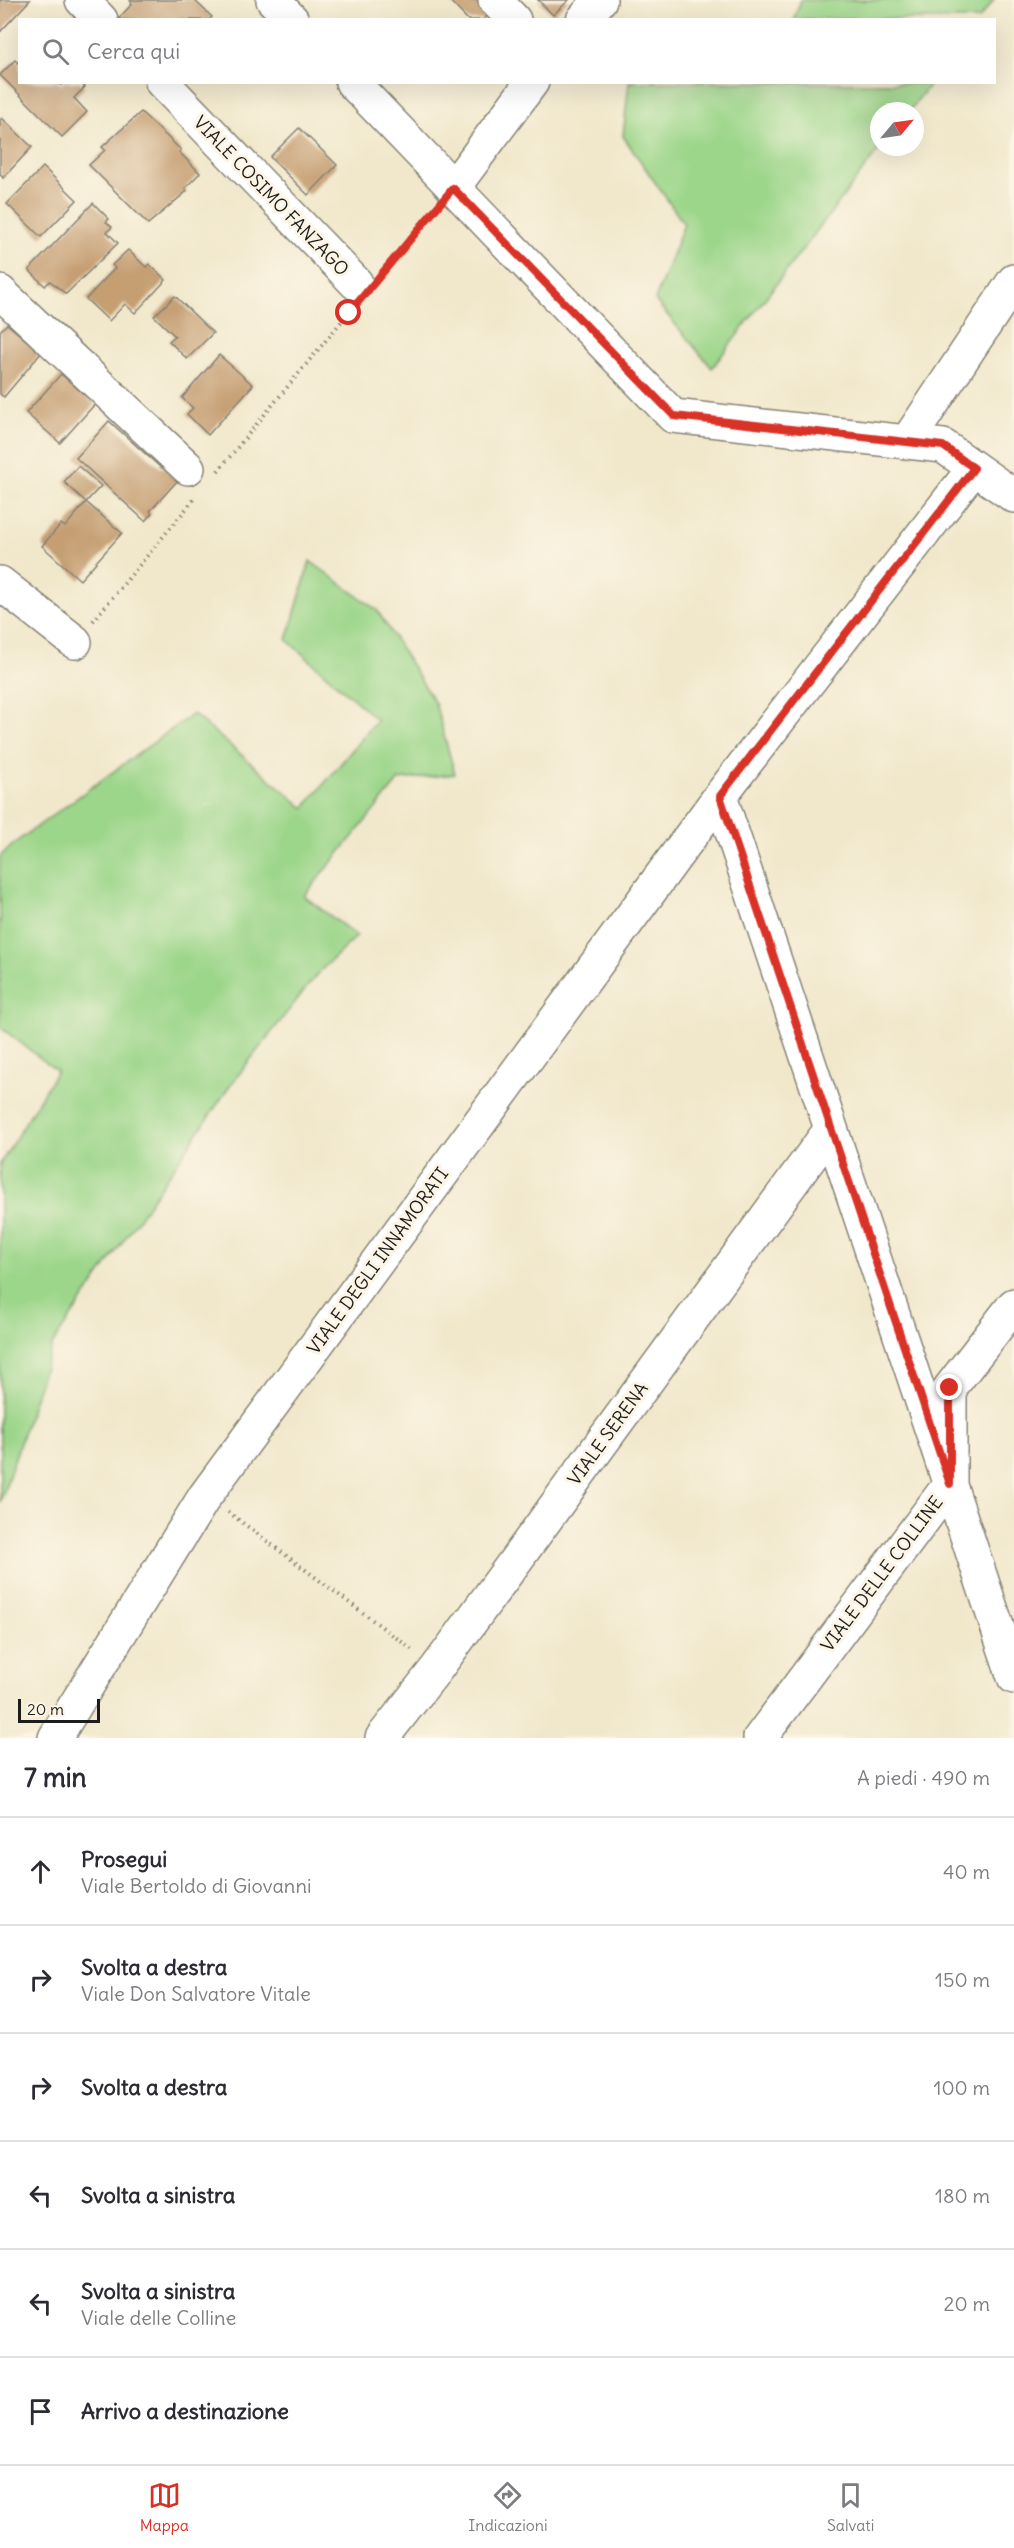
<!DOCTYPE html>
<html lang="it">
<meta charset="utf-8">
<style>
body{margin:0;font-family:Delius,sans-serif;background:#f2f2f3;color:#2b2b33}
.compass{position:absolute;left:870px;top:102px;width:54px;height:54px;border-radius:50%;background:#fff;box-shadow:0 6px 24px #0002;rotate:61deg}
.scale{position:absolute;left:18px;bottom:15px;width:82px;box-sizing:border-box;padding-left:6px;border:3px solid #1c1c1c;border-top:0;font-size:16px;line-height:21px;white-space:nowrap;color:#1c1c1c;-webkit-text-stroke:4px #fcf5e5;paint-order:stroke}
.stop{position:absolute;width:18px;height:18px;margin:-14px;border:4px solid #d93025;border-radius:50%;background:#fff}
.stop.end{background:#d93025;border-color:#fff;box-shadow:0 2px 6px #0008}
.list{margin:0;padding:0;list-style:none}
h2{display:flex;justify-content:space-between;align-items:center;height:78px;margin:0;padding:0 24px;font-size:26px}
h2 small{font-size:20px;font-weight:400;color:#7c7c81}
.list li{display:grid;grid-template-columns:39px 1fr auto;gap:18px;align-items:center;box-sizing:border-box;height:108px;padding:0 24px;border-top:2px solid #e1e1e2}
.list b{display:block;font-size:22px;white-space:nowrap}
.list p{margin:0;font-size:20px;white-space:nowrap;color:#7c7c81}
.list em{font-size:20px;font-style:normal;color:#7c7c81}
.icon{flex:none;width:33px;height:33px;fill:none;stroke:currentColor;stroke-width:2;stroke-linecap:round;stroke-linejoin:round}
.map{position:relative;flex:none;width:1014px;height:1738px;overflow:hidden}
.search{position:absolute;background:#fff;box-shadow:0 6px 24px #0002;left:18px;right:18px;top:18px;height:66px;display:flex;align-items:center;gap:15px;box-sizing:border-box;padding:0 21px;border-radius:0px;color:#7c7c81;font-size:22px}
.sheet{height:726px;background:#fff}
nav{display:flex;justify-content:space-around;align-items:center;box-sizing:border-box;height:84px;border-top:2px solid #e1e1e2;background:#fff;font-size:16px;color:#7c7c81}
nav a{display:grid;justify-items:center;gap:3px}
nav .on{color:#d93025}
.map>svg:first-child{display:block}
.green{fill:#9cd68a;stroke:#5c7953;stroke-width:1.5}
.building{fill:#c59e72}
.lines{fill:none;stroke-linecap:round;stroke-linejoin:round}
.minor-casing{stroke:#868274;stroke-width:36}
.path{stroke:#868274;stroke-width:4;stroke-dasharray:1.5 4.5;stroke-linecap:butt}
.minor{stroke:#fff;stroke-width:33}
.route{stroke:#d93025;stroke-width:8}
.labels{text-anchor:middle;stroke-width:6;stroke-linejoin:round;paint-order:stroke}
.street-label{font-size:18px;fill:#1c1c1c;stroke:#fcf5e5}
</style>
<div class="map">
<svg width="1014" height="1738" viewBox="0 0 1014 1738">
<rect width="100%" height="100%" fill="#fcf5e5"/>
<filter id="ink" filterUnits="userSpaceOnUse"><feTurbulence type="fractalNoise" baseFrequency=".0167" numOctaves="2"/><feDisplacementMap in="SourceGraphic" scale="12" xChannelSelector="R" yChannelSelector="G"/><feConvolveMatrix kernelMatrix="1 2 1 2 8 2 1 2 1" color-interpolation-filters="sRGB"/></filter>
<filter id="wash" filterUnits="userSpaceOnUse"><feTurbulence type="fractalNoise" baseFrequency=".008" numOctaves="4" result="noise"/><feDisplacementMap in="SourceGraphic" scale="24" xChannelSelector="R" yChannelSelector="G"/><feGaussianBlur stdDeviation="1.35" result="paint"/><feColorMatrix in="noise" values="0 0 0 0 0 0 0 0 0 0 0 0 0 0 0 0 0 1.4 0 .05"/><feComposite in="paint" operator="in"/></filter>
<g filter="url(#wash)">
<rect width="100%" height="100%" fill="#f1e8cc"/>
<path class="green" d="M801,0H994L979,19H794Z
M629,83V82L931,83L909,111H879V147H881L712,368L655,300L684,224L623,136Z
M310,561L377,610L435,703L455,774L399,780L304,896L357,936L317,974L232,1083L53,1343L0,1503V1164L57,1071L0,1027V856L20,839L193,714L304,808L377,720L287,640Z"/>
<g id="blocks">
<path class="building" d="M0,0H30L0,32Z
M130,0H194L212,17L209,20H121L119,18L132,4Z
M449,0H478L491,12L483,20H468Z
M538,0H569L553,15Z
M15,60L18,63L20,61V82H58L61,85L64,82H80L85,87L74,98L87,112L62,137L0,75Z
M141,112L181,150L179,152L200,173L185,188L187,191L148,224L89,165L105,150L102,147Z
M2,118L32,147L3,178L0,174V120Z
M299,128L337,165L308,195L270,157Z
M43,167L77,200L41,237L7,204Z
M93,203L109,219L106,222L112,227L107,232L118,243L66,294L50,281L45,286L29,270Z
M128,250L146,267L149,264L166,280L135,313L125,304L109,321L86,299L115,268L112,265Z
M175,296L213,333L187,359L169,341L175,336L154,316Z
M7,324L41,353L4,397L0,394V331Z
M219,355L253,385L208,435L187,414L193,408L182,398Z
M61,374L95,404L60,443L26,413Z
M109,421L161,468L163,466L178,480L150,511L152,513L145,521L76,458Z
M78,466L101,486L86,502L122,533L80,580L42,546L61,524L65,527L86,502L64,482Z"/>
</g>
</g>
<g filter="url(#ink)">
<use href="#blocks" fill-opacity="0" stroke="#868274" stroke-width="1.5"/>
<g class="lines">
<g class="minor-casing">
<path id="minor" d="M82,0L101,20
M273,0L292,20
M495,0L514,20
M583,20L600,0
M162,82L356,283
M352,82L673,416L943,446L1014,496
M453,188L532,82
M0,292L188,468
M907,442L1014,281
M974,468L720,796L1014,1677
M0,583L75,642
M55,1738L205,1496L720,796
M382,1738L437,1668L831,1129
M760,1738L950,1484V1388L1014,1305"/>
</g>
<path class="path" d="M383,272L435,209
M218,471L351,310
M93,621L196,497
M228,1512L414,1651"/>
<use href="#minor" class="minor"/>
</g>
</g>
<g class="lines" filter="url(#ink)">
<path class="route" d="M349,313L453,188L674,416L943,446L974,468L720,796L950,1484V1388"/>
</g>
<g class="labels">
<g class="street-label">
<text transform="translate(271 196) rotate(46)" y="6">VIALE COSIMO FANZAGO</text>
<text transform="translate(378 1261) rotate(-54)" y="6">VIALE DEGLI INNAMORATI</text>
<text transform="translate(608 1434) rotate(-54)" y="6">VIALE SERENA</text>
<text transform="translate(882 1574) rotate(-53)" y="6">VIALE DELLE COLLINE</text>
</g>
</g>
</svg>
<svg class="compass" viewBox="-18 -18 36 36"><path d="M0-13l5 13h-10z" fill="#e53935"/><path d="M0 13l5-13h-10z" fill="#7c7c81"/></svg>
<div class="scale">20 m</div>
<div class="stop" style="left:349px;top:313px"></div>
<div class="stop end" style="left:950px;top:1388px"></div>
<div class="search"><svg class="icon" aria-label="search" viewBox="0 0 24 24"><circle cx="10" cy="10" r="6"/><path d="M15 15l6 6"/></svg>Cerca qui</div>
</div>
<section class="sheet">
<h2>7 min<small>A piedi · 490 m</small></h2>
<ul class="list">
<li><svg class="icon" aria-label="ahead" viewBox="0 0 24 24"><path d="M12 20V5M6 11l6-6 6 6"/></svg><div><b>Prosegui</b><p>Viale Bertoldo di Giovanni</p></div><em>40 m</em></li>
<li><svg class="icon" aria-label="right" viewBox="0 0 24 24"><path d="M7 20v-9h11M14 6l5 5-5 5"/></svg><div><b>Svolta a destra</b><p>Viale Don Salvatore Vitale</p></div><em>150 m</em></li>
<li><svg class="icon" aria-label="right" viewBox="0 0 24 24"><path d="M7 20v-9h11M14 6l5 5-5 5"/></svg><div><b>Svolta a destra</b></div><em>100 m</em></li>
<li><svg class="icon" aria-label="left" viewBox="0 0 24 24"><path d="M17 20v-9H6M10 6l-5 5 5 5"/></svg><div><b>Svolta a sinistra</b></div><em>180 m</em></li>
<li><svg class="icon" aria-label="left" viewBox="0 0 24 24"><path d="M17 20v-9H6M10 6l-5 5 5 5"/></svg><div><b>Svolta a sinistra</b><p>Viale delle Colline</p></div><em>20 m</em></li>
<li><svg class="icon" aria-label="arrive" viewBox="0 0 24 24"><path d="M6 21V4h12l-3 4 3 4H6"/></svg><div><b>Arrivo a destinazione</b></div></li>
</ul>
</section>
<nav>
<a class="on"><svg class="icon" aria-label="map" viewBox="0 0 24 24"><path d="M3 6l6-2 6 2 6-2v14l-6 2-6-2-6 2zM9 4v14M15 6v14"/></svg>Mappa</a>
<a><svg class="icon" aria-label="directions" viewBox="0 0 24 24"><path d="M12 3l9 9-9 9-9-9zM9 14v-3h6M13 9l2 2-2 2"/></svg>Indicazioni</a>
<a><svg class="icon" aria-label="saved" viewBox="0 0 24 24"><path d="M7 4h10v16l-5-4-5 4z"/></svg>Salvati</a>
</nav>
